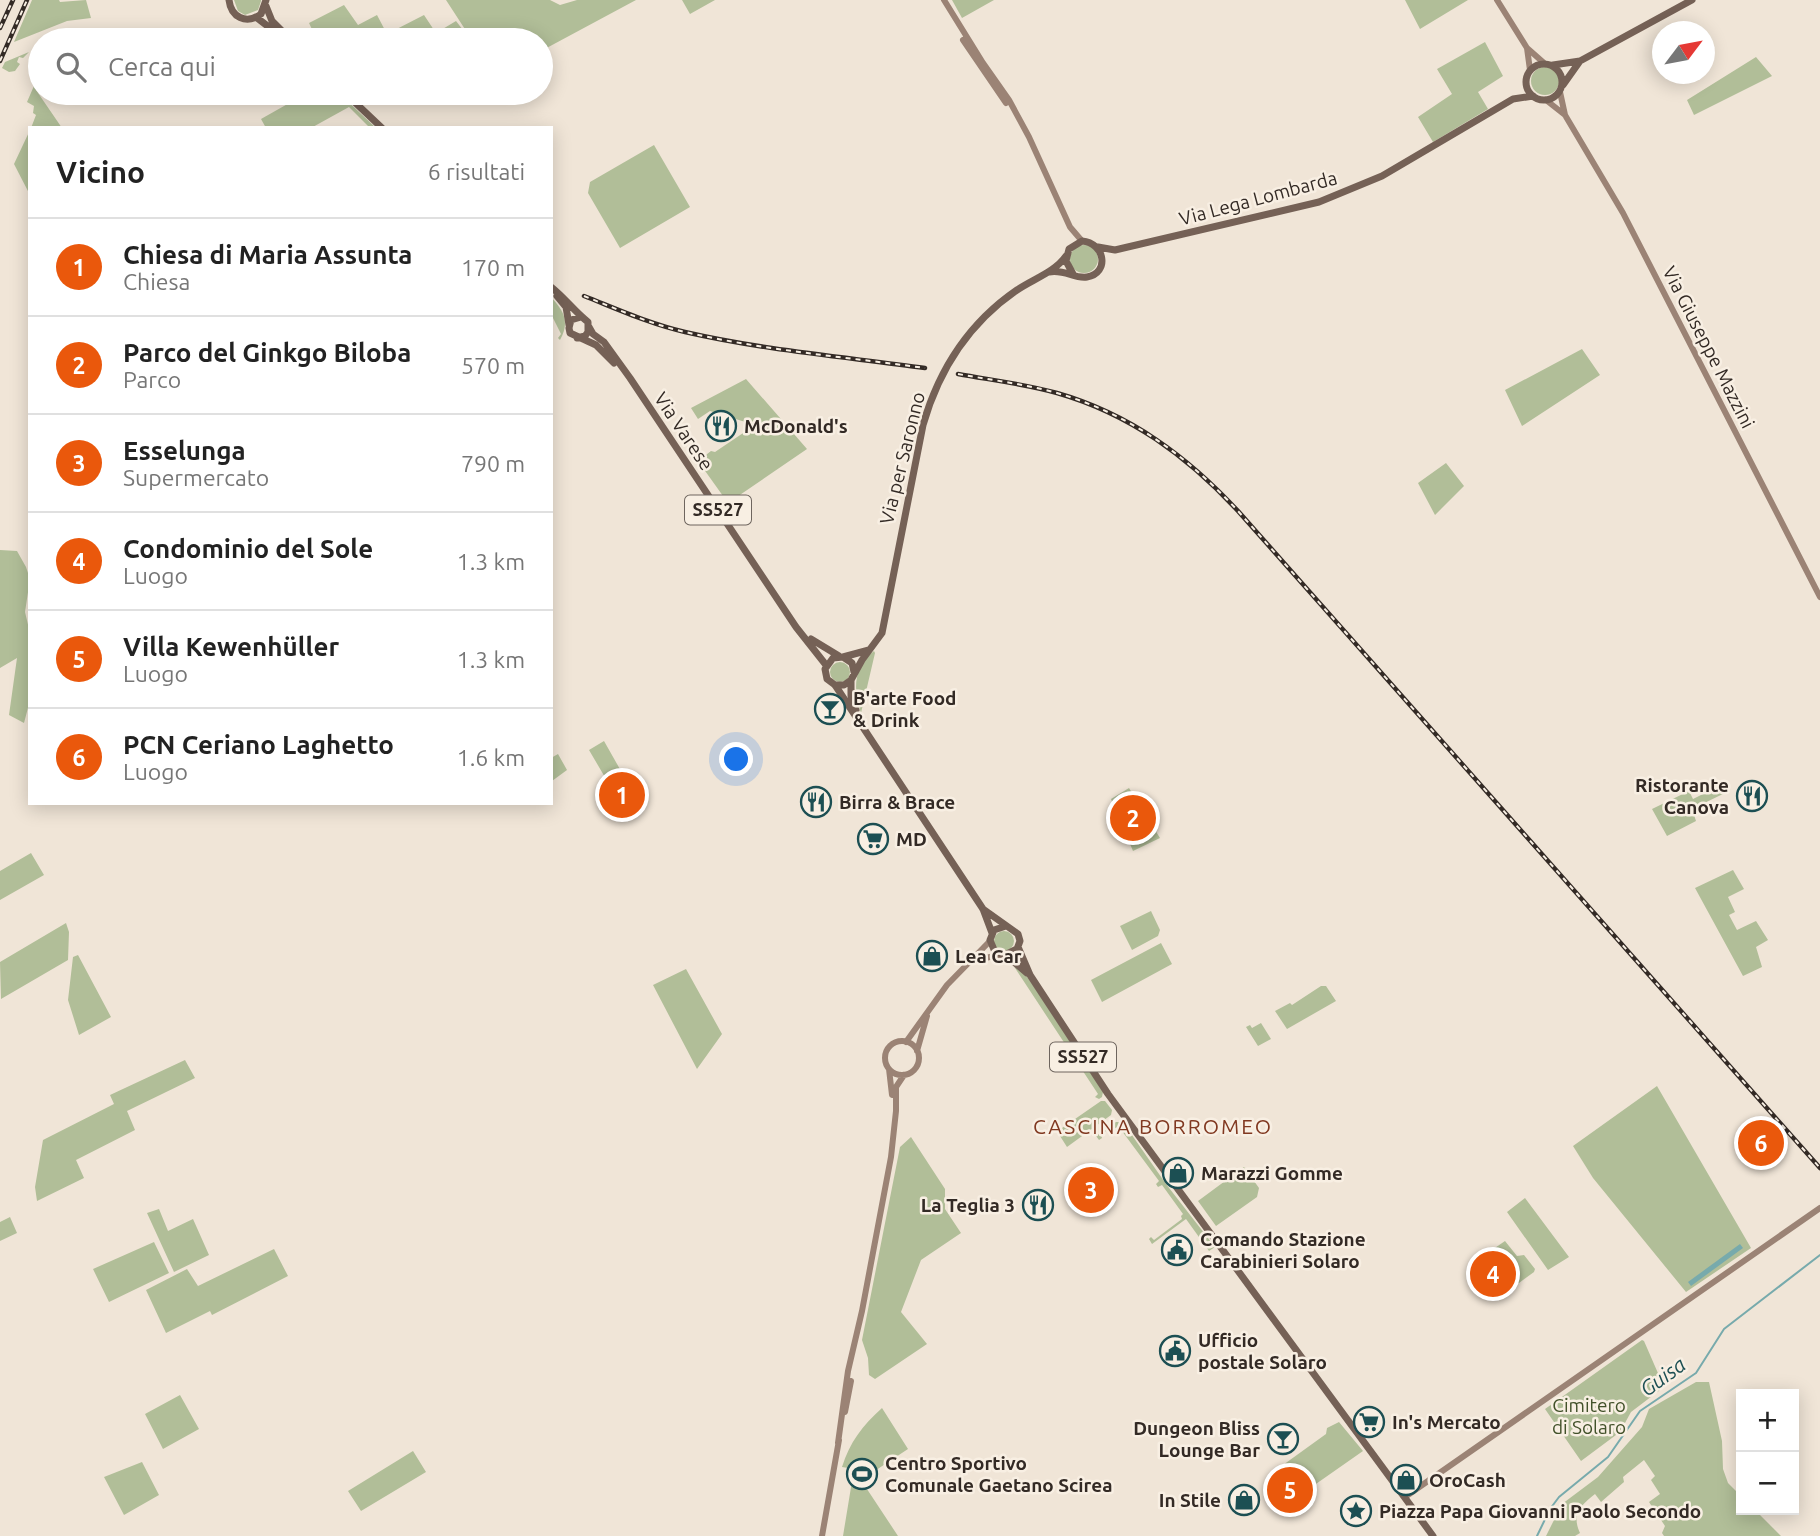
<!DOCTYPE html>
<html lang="it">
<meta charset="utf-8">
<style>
body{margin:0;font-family:Ubuntu,sans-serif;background:#f2f2f2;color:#222}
.controls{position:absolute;right:21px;bottom:21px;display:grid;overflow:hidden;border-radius:0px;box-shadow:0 4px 18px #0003}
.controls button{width:63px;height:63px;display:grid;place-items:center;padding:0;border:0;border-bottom:2px solid #e0e0e0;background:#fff;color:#222;font:35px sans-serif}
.compass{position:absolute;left:1652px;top:21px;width:63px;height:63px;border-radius:50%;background:#fff;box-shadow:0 4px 18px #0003;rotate:58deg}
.you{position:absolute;left:737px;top:760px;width:24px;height:24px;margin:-18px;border:5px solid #fff;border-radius:50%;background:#1a73e8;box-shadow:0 0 0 10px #1a73e833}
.badge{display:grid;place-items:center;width:46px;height:46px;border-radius:50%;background:#ea580c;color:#fff;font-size:23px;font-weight:700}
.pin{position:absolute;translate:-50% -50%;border:4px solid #fff;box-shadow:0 2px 7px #0006}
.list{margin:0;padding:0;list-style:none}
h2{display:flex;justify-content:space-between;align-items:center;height:91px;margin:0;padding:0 28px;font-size:30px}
h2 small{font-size:23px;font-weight:400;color:#767676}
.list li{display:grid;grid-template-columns:46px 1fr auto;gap:21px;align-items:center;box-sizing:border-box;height:98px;padding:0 28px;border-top:2px solid #e0e0e0}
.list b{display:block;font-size:26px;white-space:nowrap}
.list p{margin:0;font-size:23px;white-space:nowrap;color:#767676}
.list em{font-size:23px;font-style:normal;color:#767676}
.icon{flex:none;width:38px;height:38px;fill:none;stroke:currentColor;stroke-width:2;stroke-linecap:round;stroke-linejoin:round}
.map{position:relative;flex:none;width:1820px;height:1536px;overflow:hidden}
.search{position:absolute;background:#fff;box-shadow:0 4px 18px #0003;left:28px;top:28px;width:525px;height:77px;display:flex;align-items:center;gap:18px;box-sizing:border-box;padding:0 24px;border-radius:38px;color:#767676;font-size:26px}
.panel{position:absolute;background:#fff;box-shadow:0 4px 18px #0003;left:28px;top:126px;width:525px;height:679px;border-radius:0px}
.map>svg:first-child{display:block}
.green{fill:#b1be98}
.water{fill:#77aaac}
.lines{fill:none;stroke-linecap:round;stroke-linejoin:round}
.stream{stroke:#77aaac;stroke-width:2}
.secondary{stroke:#9b8375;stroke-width:6}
.primary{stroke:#756156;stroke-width:7}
.rail-casing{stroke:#332a25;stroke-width:4.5}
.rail{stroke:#f8efe3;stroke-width:2;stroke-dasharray:5;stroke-linecap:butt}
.labels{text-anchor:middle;stroke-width:5;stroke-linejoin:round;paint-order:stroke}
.shield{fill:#f8efe3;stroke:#6e655e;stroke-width:2}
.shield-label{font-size:18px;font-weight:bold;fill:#332a25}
.street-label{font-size:19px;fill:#332a25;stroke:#f8efe3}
.poi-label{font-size:19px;font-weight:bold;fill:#332a25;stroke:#f8efe3;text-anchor:start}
.park-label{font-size:19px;fill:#42512a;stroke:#f8efe3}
.neighbourhood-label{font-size:21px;letter-spacing:2px;fill:#803820;stroke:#f8efe3}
.water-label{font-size:21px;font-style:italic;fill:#1c4f53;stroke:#f8efe3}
</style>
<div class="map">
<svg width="1820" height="1536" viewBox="0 0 1820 1536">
<rect width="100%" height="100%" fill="#f0e5d7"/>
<path class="green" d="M32,0H59L60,2L86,0L91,18L67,21L14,42Z
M234,0H261V1L258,10L245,15L238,11Z
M446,0H550L560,5L577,0H636L541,51V40H472Z
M682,0H715L690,14Z
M952,0H994L962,18Z
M1405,0H1468L1420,29Z
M344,5L358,25L377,15L387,34L424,15L436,33L456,21L463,30L446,40H317L309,23Z
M1485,42L1503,76L1478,92L1488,109L1433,142L1418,117L1452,94L1437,69Z
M29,52L23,58L19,57L17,62L20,64L15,71L9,72L2,68L5,62Z
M1756,57L1772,76L1694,115L1687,100Z
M1531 81a14 14 0 1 1 28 0a14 14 0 1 1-28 0Z
M40,72V81L36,90L62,128H31L36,115L33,113L34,106L27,102Z
M307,93H339L376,128H370L349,107L311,128H266L261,119Z
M30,130V195L14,164Z
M654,145L690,207L620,248L588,193L590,182Z
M1070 259a14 14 0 1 1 28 0a14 14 0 1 1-28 0Z
M551,297C564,311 570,322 560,340L558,338L561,334L551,314Z
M1582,349L1600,375L1522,426L1505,390Z
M746,379L807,449L728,503L698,461L711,451L715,452L755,425L710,411L698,419L691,408Z
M1446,463L1464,486L1435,515L1418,483Z
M0,550L17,551L26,567L30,579L25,612L30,633V700L24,723L9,715L17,658L0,668Z
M874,651L875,653L861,713C853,690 853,667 874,651Z
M830 672a10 10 0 1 1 20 0a10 10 0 1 1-20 0Z
M604,741L621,771L606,779L589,750Z
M558,754L567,770L552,781L551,758Z
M1721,785L1725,793L1692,809L1696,821L1667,836L1652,809L1689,791L1693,799Z
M1129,788L1160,838L1133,851L1111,799Z
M31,853L44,875L0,900V871Z
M1733,870L1744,889L1728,897L1735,912L1729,915L1737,930L1756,921L1768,940L1756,947L1762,967L1743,976L1695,888Z
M1151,911L1160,930L1158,936L1132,950L1120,926Z
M66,923L69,932L68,960L1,999L0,962Z
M994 941a10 10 0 1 1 20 0a10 10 0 1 1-20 0Z
M1161,943L1172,964L1102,1002L1091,980Z
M78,955L111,1017L79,1035L68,1000L73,957Z
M1011,962L1019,967L1031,982L1103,1092L1102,1097L1099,1099L1095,1097L1098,1094Z
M686,969L722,1034L697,1069L653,985Z
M1321,986H1326L1336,1001L1287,1029L1275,1011L1290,1003L1292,1005Z
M1261,1023L1271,1039L1258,1046L1246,1027L1250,1025L1252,1028Z
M185,1060L195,1078L127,1111L135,1130L76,1160L84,1178L37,1201L35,1187L43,1140L114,1104L110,1095Z
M1657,1086L1751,1248L1686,1292L1593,1178L1573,1146Z
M1101,1101H1105L1112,1110L1111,1115L1067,1147L1060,1136L1064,1132L1062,1128Z
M1116,1122H1120L1127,1128L1166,1184L1215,1247L1209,1251L1186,1219L1152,1244L1149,1239L1151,1237L1154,1240L1182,1219L1181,1216L1183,1214L1162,1185L1158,1187L1156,1184L1159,1181L1119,1127L1115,1128L1113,1126L1101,1135L1102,1138L1099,1140L1096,1136Z
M911,1137L945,1189V1209L961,1233L921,1260L901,1312L927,1344L875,1379L869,1375L868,1358L862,1340L900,1147Z
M1244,1167L1259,1188L1257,1197L1216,1226L1198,1201Z
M1525,1198L1569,1257L1548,1270L1507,1212Z
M159,1209L168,1231L193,1219L209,1255L174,1272L147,1213Z
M10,1217L17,1233L0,1241V1222Z
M1505,1241L1517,1256L1524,1255L1535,1269L1534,1272L1519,1283L1514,1281L1492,1297L1470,1265Z
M154,1242L169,1273L109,1302L93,1269Z
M274,1249L288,1276L212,1315L210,1311L166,1333L146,1290L187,1269L198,1286Z
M1642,1340L1644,1341L1664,1387L1631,1412L1620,1432L1581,1461L1545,1409Z
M1696,1382H1709L1722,1441L1723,1469L1728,1483L1741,1496V1510H1755L1781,1536H1664L1662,1533L1665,1526L1649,1502L1660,1494L1651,1480L1655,1476L1644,1460L1623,1477L1624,1482L1601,1502L1595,1494C1581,1505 1571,1514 1580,1533L1575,1536H1546L1562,1504L1598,1477L1642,1427L1649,1409Z
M180,1395L199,1429L163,1449L145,1414Z
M882,1408L908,1449L861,1480L898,1536H843L854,1469L842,1467C850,1442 862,1426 882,1408Z
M1339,1422L1363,1451L1303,1493L1283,1465L1326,1434L1327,1428Z
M413,1451L426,1472L361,1511L348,1491Z
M142,1462L159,1495L124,1515L104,1477Z"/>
<path class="water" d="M1740,1244L1743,1248L1691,1286L1688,1282Z"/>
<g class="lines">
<path class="stream" d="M1537,1536L1550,1509L1559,1497L1608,1457L1640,1411L1696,1373L1724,1329L1820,1255"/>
<path class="secondary" d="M944,0L983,63L1009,100L1029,137L1070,227L1082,241
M1497,0L1527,48L1544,63
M963,40L1006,103
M1527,48L1530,70
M1560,92L1565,115
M1546,100L1565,115L1623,213L1820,597
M974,960L1001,955
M885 1058a17 17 0 1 1 34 0a17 17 0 1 1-34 0Z
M906,1042L947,985L990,941
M917,1051L927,1016
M889,1069L892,1095
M845,1412L851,1381
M838,1443L848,1371L862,1311L891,1157L896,1111V1087L904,1075
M1405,1497L1820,1208
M822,1536L839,1440"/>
<path class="primary" d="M229,0C231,17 246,25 261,14L266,0
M266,6L272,21L291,40
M256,17L283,38
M1526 82a18 18 0 1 1 36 0a18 18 0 1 1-36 0Z
M1553,65L1580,61L1692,0
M1563,85L1580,61
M345,93L382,128
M1098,247L1115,250L1319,202L1382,176L1513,99L1533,96
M1049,272C1065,269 1074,279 1087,277C1110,273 1105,243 1082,241L1069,249L1066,261L1073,274
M551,287C565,298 574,311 588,322V332L585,336L577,338
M557,296L566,307L569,325
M581,317L571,320L569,328L570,333L596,345L614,363
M589,327L593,334L604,342L630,378L796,627L826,665
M811,639L839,656
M843,657L869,650
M854,672L852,663L843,657L833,658L825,669L827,679L835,685L983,909L992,933
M851,680V696L856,710
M835,685H844L851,680L862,660L882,633L923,425C939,369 969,323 1017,290C1033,279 1055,272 1066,256
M983,909L1018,934L1020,941L1017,949L1005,955L995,952L990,940L994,930L1006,926
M1018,947L1030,975L1108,1094L1433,1536
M1007,956L1027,973"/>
<g class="rail-casing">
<path id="rail" d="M0,28L13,0
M0,61L27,0
M584,296C617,309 650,324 685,332C763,350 845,357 925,368
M958,374C991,380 1025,384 1057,393C1130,414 1187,456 1238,511L1820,1168"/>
</g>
<use href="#rail" class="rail"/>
</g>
<defs>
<g id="restaurant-ring" transform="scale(1.575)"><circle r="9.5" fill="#f8efe3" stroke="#1c4f53" stroke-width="1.5"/><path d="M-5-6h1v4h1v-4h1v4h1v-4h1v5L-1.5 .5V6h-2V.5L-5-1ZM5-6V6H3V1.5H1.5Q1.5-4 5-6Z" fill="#1c4f53"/></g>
<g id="bar-ring" transform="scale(1.575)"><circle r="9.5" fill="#f8efe3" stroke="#1c4f53" stroke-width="1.5"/><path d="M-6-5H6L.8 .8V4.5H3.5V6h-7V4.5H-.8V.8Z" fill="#1c4f53"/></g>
<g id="supermarket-ring" transform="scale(1.575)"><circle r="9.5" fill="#f8efe3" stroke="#1c4f53" stroke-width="1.5"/><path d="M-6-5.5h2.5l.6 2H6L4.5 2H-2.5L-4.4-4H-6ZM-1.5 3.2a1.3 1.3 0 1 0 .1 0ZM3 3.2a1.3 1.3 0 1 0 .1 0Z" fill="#1c4f53"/></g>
<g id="shop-ring" transform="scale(1.575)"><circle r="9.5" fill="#f8efe3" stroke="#1c4f53" stroke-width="1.5"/><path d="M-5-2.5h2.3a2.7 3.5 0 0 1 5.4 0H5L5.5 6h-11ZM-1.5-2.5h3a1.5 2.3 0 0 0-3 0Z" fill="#1c4f53"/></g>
<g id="civic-ring" transform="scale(1.575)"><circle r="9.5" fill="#f8efe3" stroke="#1c4f53" stroke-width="1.5"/><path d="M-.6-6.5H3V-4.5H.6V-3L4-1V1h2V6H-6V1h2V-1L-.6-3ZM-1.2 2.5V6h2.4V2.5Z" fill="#1c4f53"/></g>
<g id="stadium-ring" transform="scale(1.575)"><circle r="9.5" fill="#f8efe3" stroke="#1c4f53" stroke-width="1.5"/><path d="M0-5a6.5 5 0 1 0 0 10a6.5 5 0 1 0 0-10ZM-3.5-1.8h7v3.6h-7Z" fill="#1c4f53"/></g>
<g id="sight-ring" transform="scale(1.575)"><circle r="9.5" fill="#f8efe3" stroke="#1c4f53" stroke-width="1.5"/><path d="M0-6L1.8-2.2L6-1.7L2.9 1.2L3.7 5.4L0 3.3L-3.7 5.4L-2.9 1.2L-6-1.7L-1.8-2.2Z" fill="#1c4f53"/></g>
</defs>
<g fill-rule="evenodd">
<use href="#restaurant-ring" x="721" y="426"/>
<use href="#bar-ring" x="830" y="709"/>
<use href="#restaurant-ring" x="1752" y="796"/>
<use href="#restaurant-ring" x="816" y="802"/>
<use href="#supermarket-ring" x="873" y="839"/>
<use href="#shop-ring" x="932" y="956"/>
<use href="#shop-ring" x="1178" y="1173"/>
<use href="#restaurant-ring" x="1038" y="1205"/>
<use href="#civic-ring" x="1177" y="1250"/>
<use href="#civic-ring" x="1175" y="1351"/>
<use href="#supermarket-ring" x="1369" y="1422"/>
<use href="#bar-ring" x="1283" y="1439"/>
<use href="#stadium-ring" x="862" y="1474"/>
<use href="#shop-ring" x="1406" y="1480"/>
<use href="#shop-ring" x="1244" y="1500"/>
<use href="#sight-ring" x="1356" y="1511"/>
</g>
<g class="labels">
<g class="shield">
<rect x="685" y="495.5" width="66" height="29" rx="5"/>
<rect x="1050" y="1042.5" width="66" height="29" rx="5"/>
</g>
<g class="shield-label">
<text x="718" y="516">SS527</text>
<text x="1083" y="1063">SS527</text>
</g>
<g class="street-label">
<text transform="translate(1258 198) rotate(-15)" y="7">Via Lega Lombarda</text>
<text transform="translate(1709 347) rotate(63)" y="7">Via Giuseppe Mazzini</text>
<text transform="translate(684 431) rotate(56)" y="7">Via Varese</text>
<text transform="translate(902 458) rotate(-76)" y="7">Via per Saronno</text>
</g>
<g class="poi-label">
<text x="744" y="433">McDonald's</text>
<text x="853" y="705">B'arte Food<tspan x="853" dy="22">&amp; Drink</tspan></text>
<text x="1729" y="792" text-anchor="end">Ristorante<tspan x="1729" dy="22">Canova</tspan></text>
<text x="839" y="809">Birra &amp; Brace</text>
<text x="896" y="846">MD</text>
<text x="955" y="963">Lea Car</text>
<text x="1201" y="1180">Marazzi Gomme</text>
<text x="1015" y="1212" text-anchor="end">La Teglia 3</text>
<text x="1200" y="1246">Comando Stazione<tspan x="1200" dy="22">Carabinieri Solaro</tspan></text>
<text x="1198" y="1347">Ufficio<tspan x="1198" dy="22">postale Solaro</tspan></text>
<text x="1392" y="1429">In's Mercato</text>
<text x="1260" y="1435" text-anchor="end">Dungeon Bliss<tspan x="1260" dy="22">Lounge Bar</tspan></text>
<text x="885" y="1470">Centro Sportivo<tspan x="885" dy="22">Comunale Gaetano Scirea</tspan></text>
<text x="1429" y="1487">OroCash</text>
<text x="1221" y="1507" text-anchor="end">In Stile</text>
<text x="1379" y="1518">Piazza Papa Giovanni Paolo Secondo</text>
</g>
<g class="park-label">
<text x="1589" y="1412">Cimitero<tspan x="1589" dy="22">di Solaro</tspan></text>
</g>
<g class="neighbourhood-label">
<text x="1153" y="1134">CASCINA BORROMEO</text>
</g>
<g class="water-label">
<text transform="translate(1663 1377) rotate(-36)" y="7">Guisa</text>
</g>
</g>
</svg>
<div class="controls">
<button>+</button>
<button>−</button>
</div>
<svg class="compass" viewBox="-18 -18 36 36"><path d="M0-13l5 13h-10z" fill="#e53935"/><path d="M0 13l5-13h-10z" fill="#767676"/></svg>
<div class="you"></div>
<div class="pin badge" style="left:622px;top:795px">1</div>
<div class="pin badge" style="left:1133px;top:818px">2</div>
<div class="pin badge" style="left:1091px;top:1190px">3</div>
<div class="pin badge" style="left:1493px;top:1274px">4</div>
<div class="pin badge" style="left:1290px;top:1490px">5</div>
<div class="pin badge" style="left:1761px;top:1143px">6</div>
<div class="search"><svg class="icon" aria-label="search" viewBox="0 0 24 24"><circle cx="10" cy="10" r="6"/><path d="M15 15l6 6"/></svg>Cerca qui</div>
<section class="panel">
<h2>Vicino<small>6 risultati</small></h2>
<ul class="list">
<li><span class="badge">1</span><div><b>Chiesa di Maria Assunta</b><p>Chiesa</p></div><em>170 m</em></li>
<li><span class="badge">2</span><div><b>Parco del Ginkgo Biloba</b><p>Parco</p></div><em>570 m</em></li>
<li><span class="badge">3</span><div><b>Esselunga</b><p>Supermercato</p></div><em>790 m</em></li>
<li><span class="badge">4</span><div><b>Condominio del Sole</b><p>Luogo</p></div><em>1.3 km</em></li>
<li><span class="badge">5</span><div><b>Villa Kewenhüller</b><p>Luogo</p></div><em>1.3 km</em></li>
<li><span class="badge">6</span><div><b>PCN Ceriano Laghetto</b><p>Luogo</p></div><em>1.6 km</em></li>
</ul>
</section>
</div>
